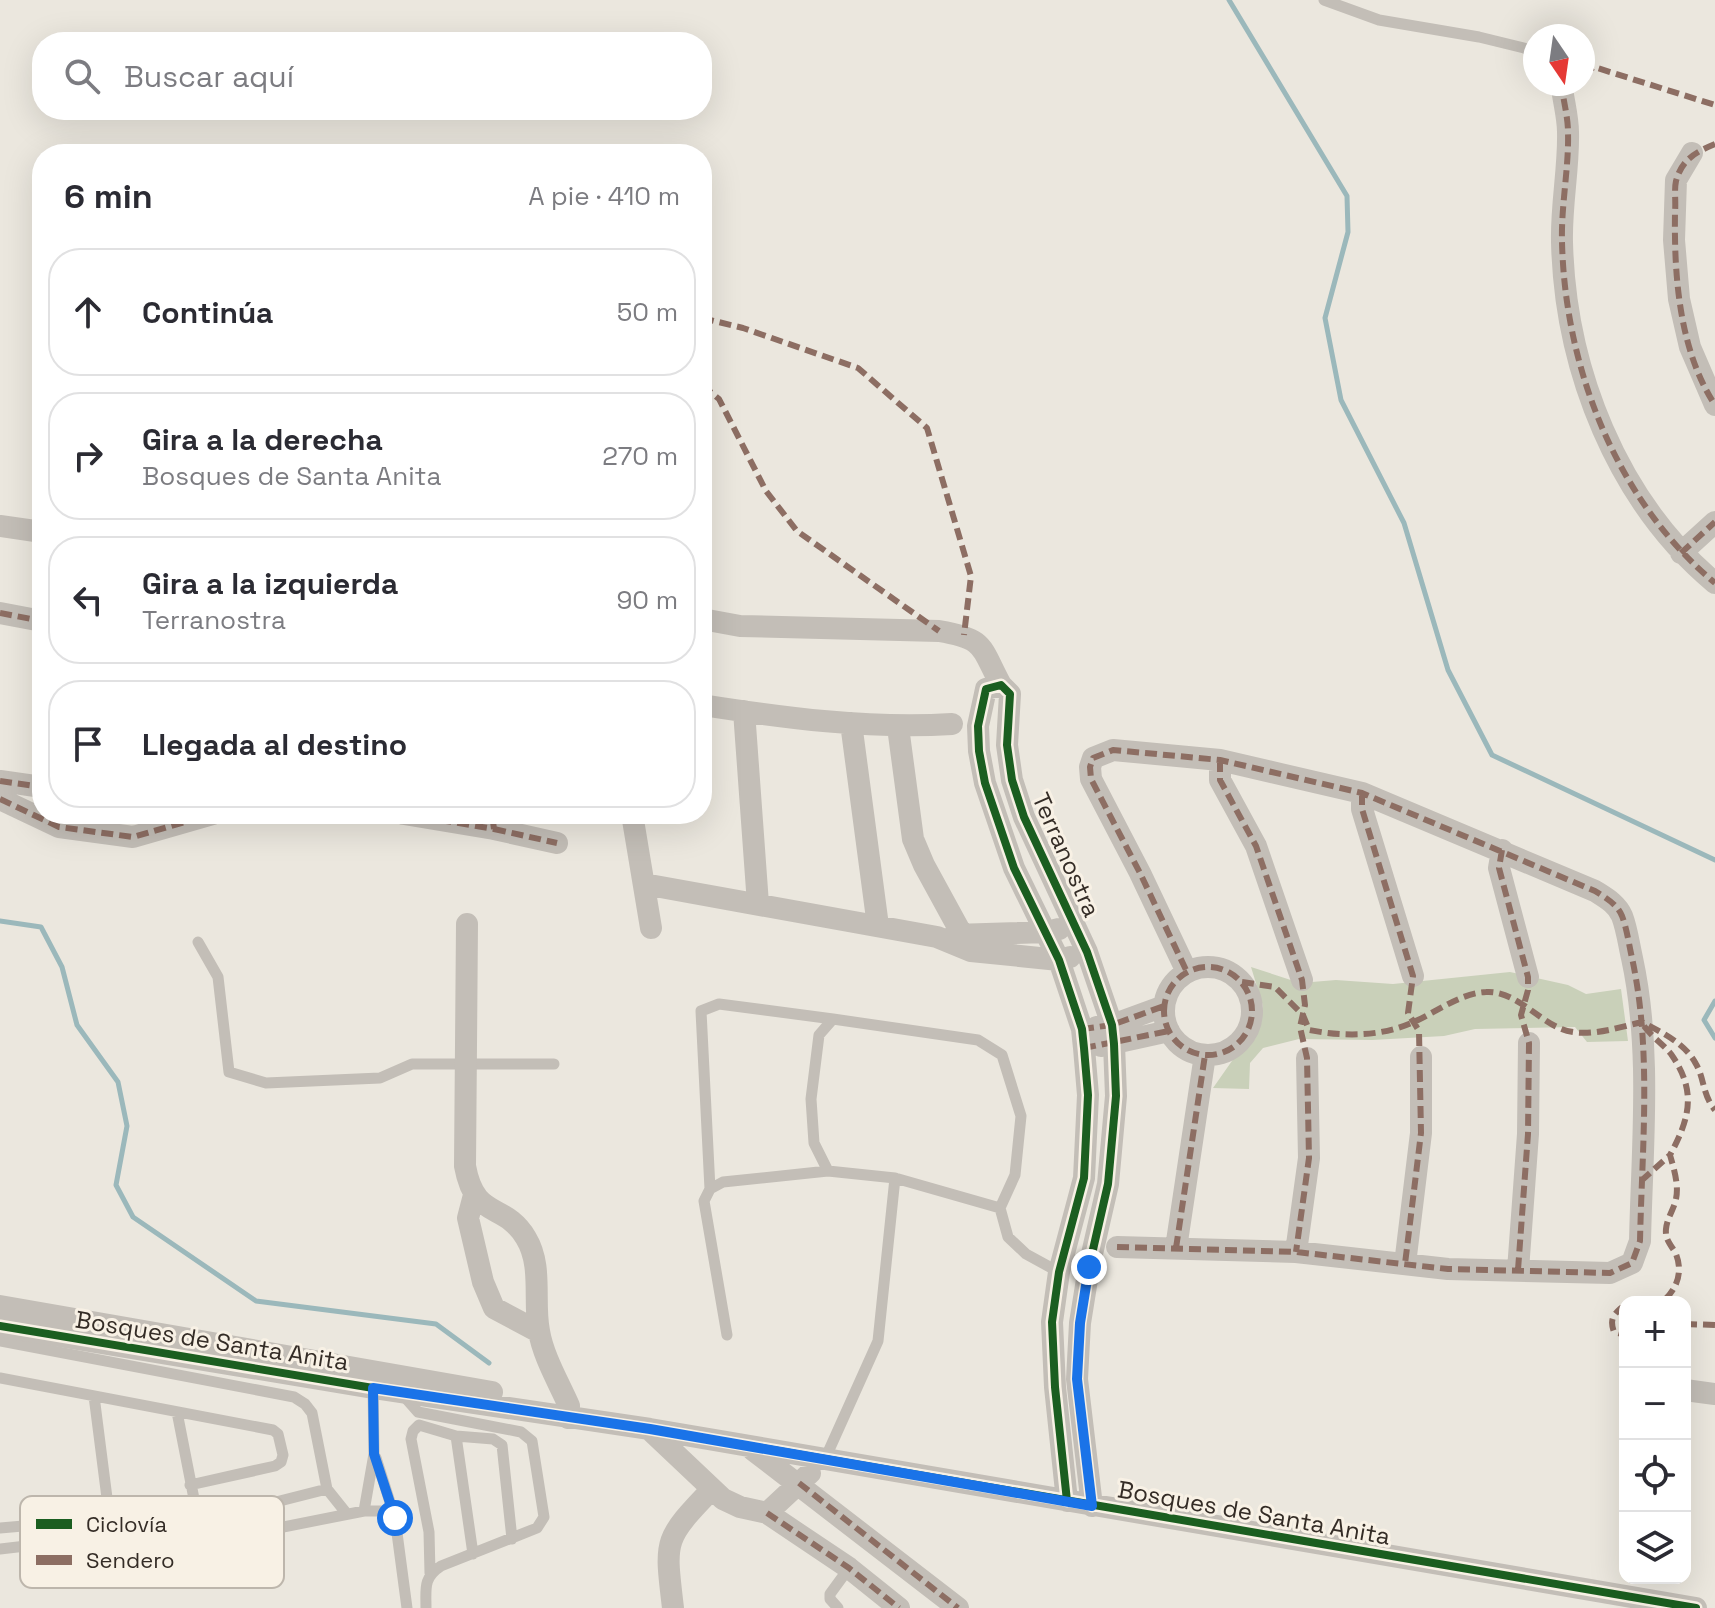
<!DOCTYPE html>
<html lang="es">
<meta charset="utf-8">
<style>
body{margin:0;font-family:"Space Grotesk",sans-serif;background:#f7f7f7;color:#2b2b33}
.controls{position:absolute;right:24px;bottom:24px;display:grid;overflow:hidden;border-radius:16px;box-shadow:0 8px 32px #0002}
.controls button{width:72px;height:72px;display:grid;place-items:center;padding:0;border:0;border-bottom:2px solid #e1e1e2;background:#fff;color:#2b2b33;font:40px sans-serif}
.compass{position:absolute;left:1523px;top:24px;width:72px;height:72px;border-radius:50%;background:#fff;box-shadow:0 8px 32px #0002;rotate:167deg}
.stop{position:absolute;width:24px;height:24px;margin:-18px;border:6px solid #1a73e8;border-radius:50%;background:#fff}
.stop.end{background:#1a73e8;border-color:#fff;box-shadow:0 2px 8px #0008}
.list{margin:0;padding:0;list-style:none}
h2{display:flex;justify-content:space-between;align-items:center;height:104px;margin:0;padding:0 32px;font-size:34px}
h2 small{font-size:26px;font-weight:400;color:#7c7c81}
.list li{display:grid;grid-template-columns:52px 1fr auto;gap:24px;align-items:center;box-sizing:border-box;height:128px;margin:0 16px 16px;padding:0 16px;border:2px solid #e1e1e2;border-radius:32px}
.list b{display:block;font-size:30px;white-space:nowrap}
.list p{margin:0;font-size:26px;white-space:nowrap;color:#7c7c81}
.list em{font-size:26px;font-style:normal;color:#7c7c81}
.icon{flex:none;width:44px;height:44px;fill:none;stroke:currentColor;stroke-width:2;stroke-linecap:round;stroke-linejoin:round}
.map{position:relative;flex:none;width:1715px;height:1608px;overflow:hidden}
.search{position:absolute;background:#fff;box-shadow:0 8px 32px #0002;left:32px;top:32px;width:680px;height:88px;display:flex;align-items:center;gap:20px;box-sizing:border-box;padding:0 28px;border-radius:32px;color:#7c7c81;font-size:30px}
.panel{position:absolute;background:#fff;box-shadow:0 8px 32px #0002;left:32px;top:144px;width:680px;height:680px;border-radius:32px}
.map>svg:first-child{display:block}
.green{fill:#c9d0b9}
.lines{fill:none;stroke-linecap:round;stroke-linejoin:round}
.stream{stroke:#9bb8bb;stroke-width:5}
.lane{stroke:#c3beb7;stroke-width:11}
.street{stroke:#c3beb7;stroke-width:22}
.quiet{stroke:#8d6e63;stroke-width:6;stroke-dasharray:12 6;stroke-linecap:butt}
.cycleway-casing{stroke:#f8f1e5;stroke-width:13}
.cycleway{stroke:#1b5e20;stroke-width:8}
.route{stroke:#1a73e8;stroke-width:10}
.labels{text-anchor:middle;stroke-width:6;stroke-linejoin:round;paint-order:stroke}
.street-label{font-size:24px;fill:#342c26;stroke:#f8f1e5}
.key{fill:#f8f1e5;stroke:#bdb6ac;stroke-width:2}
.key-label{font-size:22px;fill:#342c26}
</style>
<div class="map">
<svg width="1715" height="1608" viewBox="0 0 1715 1608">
<rect width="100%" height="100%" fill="#ebe7de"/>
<path class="green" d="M1251,967L1300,983L1336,980L1393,984L1510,972L1568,985L1586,994L1621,989L1628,1041L1587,1042L1575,1027L1475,1029L1444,1036L1372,1040L1299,1039L1263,1048L1250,1063L1249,1089L1213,1088L1234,1058L1255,1039L1263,1006Z"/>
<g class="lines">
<path class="stream" d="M1229,0L1347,196L1348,232L1325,318L1341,400L1404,523L1448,670L1492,755L1715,860
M0,921L41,927L62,967L77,1025L118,1082L127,1126L116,1185L133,1217L256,1301L436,1324L489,1363
M1715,1001L1704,1020L1715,1038"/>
<path class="lane" d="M1324,0L1379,20L1479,37L1524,48L1535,54
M198,942L218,977L229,1072L266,1083L380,1078L412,1064H554
M710,1189L701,1011L719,1004L833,1019
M1000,1208L895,1178L828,1171L814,1143L811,1099L819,1035L833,1019L978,1040L1002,1055L1021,1116L1015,1175L1000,1208L1008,1237L1026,1254L1059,1272
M727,1335L704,1201L710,1189L723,1182L828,1171
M0,1341L294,1397L305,1404L312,1413L327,1489L347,1514
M0,1378L273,1430L278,1434L283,1455L281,1462L275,1466L190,1485
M403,1395L418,1412L521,1432L532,1441L544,1517L537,1528L441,1566C423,1578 426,1588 426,1608
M94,1396L112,1537
M177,1412L196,1509L195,1513
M456,1436L473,1554
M376,1458L395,1518L407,1608
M825,1459L878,1341L895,1178
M364,1511H381L395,1518
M0,1528L264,1505L327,1489
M0,1549L188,1527L234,1535L248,1534L364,1511L374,1454L373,1385
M430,1573L429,1532L411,1439L413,1431L419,1425L456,1436L493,1439L502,1445L512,1539
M838,1608L830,1599V1594L849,1568"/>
<path class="street" d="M1563,95C1565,107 1568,120 1568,132C1569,168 1561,205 1562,242C1565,369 1617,501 1715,583
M1692,153L1676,180L1674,240L1679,299L1690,347L1715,405
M0,526L42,532
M1681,553L1715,522
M0,613L42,621
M702,619L740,626L939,631C986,639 980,646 1001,685
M702,705C785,718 868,729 952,724
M744,711L758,904
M851,723L878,926
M898,727L913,839L924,865L971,951
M1220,760V780L1256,846L1302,980
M0,781L42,787
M1362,793V809L1413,976
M0,799L59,827L133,837L213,814
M404,814L494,829L492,814
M632,814L651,928
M494,829L557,843
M1502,850L1499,868L1528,977
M644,884L937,937L971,951L1059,960L1070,957
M467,924L465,1166C475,1221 504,1201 526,1238C543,1266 533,1301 539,1331C543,1356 559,1383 569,1406L568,1418
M954,935L1047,932L1059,929
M1164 1011a44 44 0 1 1 88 0a44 44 0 1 1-88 0Z
M1097,1027L1112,1025L1164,1006
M1101,1046L1169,1031
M474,1195L468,1218L483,1282L494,1308L539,1332
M1117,1247L1296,1252L1448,1269L1610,1273L1632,1263L1640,1241C1642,1147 1652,1050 1632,958C1629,945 1627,929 1622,916C1617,904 1606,898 1595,891L1362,793L1220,760L1113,750L1093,758L1090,767L1091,779L1140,873L1187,972
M1176,1248L1205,1055
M1296,1252L1309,1158L1307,1058
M1405,1264L1421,1133V1057
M1518,1270L1528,1134L1529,1043
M0,1306L492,1392
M0,1326L373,1388L650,1429L1696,1608
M1685,1390L1715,1394
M650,1430L723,1499L740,1507L767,1513L849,1568L899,1608
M753,1450L958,1608
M1067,1501L1055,1387L1052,1322L1059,1272L1084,1178L1088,1095L1084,1048L1082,1029L1059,960L1014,868L985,783L979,751L978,726L986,689L1001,685L1010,694L1007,745L1012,780L1024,817L1087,952L1112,1025L1114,1044L1116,1096L1108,1184L1089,1267L1080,1323L1077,1379L1092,1506
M767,1513L810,1473
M673,1608C665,1540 663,1540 711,1490"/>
<path class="quiet" d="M1583,74L1594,67L1715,105
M1572,84L1563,95C1565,107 1568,120 1568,132C1569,168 1561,205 1562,242C1565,369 1617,501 1715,583
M1715,144C1696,152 1682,159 1676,181C1674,190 1676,202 1675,212C1674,275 1679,350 1715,405
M702,318L743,328L858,368L927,428L971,576L964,635
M702,385L719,399L766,491L797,531L939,631
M1681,553L1715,522
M0,613L42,621
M1220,760V780L1256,846L1302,980L1305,1005L1300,1027L1307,1058L1309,1158L1296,1252
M0,781L42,787
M1362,793V809L1413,976L1408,1013L1419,1031L1421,1133L1405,1264
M0,799L59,827L133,837L213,814
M404,814L494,829L492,814
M494,829L557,843
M1502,850L1499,868L1528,977V990L1521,1015L1529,1043L1528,1134L1518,1270
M1164 1011a44 44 0 1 1 88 0a44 44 0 1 1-88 0Z
M1242,982L1275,987L1303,1015L1309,1030C1345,1037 1384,1037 1418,1020C1439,1010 1462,993 1486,992C1512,990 1536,1017 1557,1027C1582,1040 1616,1028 1642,1022C1661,1032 1685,1043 1696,1064C1705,1080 1702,1094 1715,1110
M1644,1026C1652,1037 1663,1044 1671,1054C1697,1091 1690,1118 1670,1155
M1082,1029L1112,1025L1164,1006
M1084,1048L1169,1031
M1641,1181L1670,1155C1674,1169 1679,1185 1676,1199C1674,1209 1667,1218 1666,1229C1665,1239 1670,1244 1675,1252C1684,1271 1677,1290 1662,1302
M1117,1247L1296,1252L1448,1269L1610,1273L1632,1263L1640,1241C1642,1147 1652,1050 1632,958C1629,945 1627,929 1622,916C1617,904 1606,898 1595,891L1362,793L1220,760L1113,750L1093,758L1090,767L1091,779L1140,873L1187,972
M1176,1248L1205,1055
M1625,1309L1621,1308C1612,1316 1610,1321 1614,1332L1625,1335
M1685,1324L1715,1325
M799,1483L958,1608
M767,1513L849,1568L899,1608"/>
<g class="cycleway-casing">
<path id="cycleway" d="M0,1326L373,1388L650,1429L1696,1608
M1067,1501L1055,1387L1052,1322L1059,1272L1084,1178L1088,1095L1084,1048L1082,1029L1059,960L1014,868L985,783L979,751L978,726L986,689L1001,685L1010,694L1007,745L1012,780L1024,817L1087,952L1112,1025L1114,1044L1116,1096L1108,1184L1089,1267L1080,1323L1077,1379L1092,1506"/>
</g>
<use href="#cycleway" class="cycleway"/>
</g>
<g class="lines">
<path class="route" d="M395,1518L374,1454L373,1388L650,1429L1092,1506L1077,1379L1080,1323L1089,1267"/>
</g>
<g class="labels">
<g class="street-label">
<text transform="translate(1066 855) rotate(66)" y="8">Terranostra</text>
<text transform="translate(212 1341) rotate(9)" y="8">Bosques de Santa Anita</text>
<text transform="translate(1254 1513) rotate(10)" y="8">Bosques de Santa Anita</text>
</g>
</g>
<rect x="20" y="1496" width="264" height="92" rx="12" class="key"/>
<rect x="36" y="1519" width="36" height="10" fill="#1b5e20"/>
<rect x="36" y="1555" width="36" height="10" fill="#8d6e63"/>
<g class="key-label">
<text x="86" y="1532">Ciclovía</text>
<text x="86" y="1568">Sendero</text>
</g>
</svg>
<div class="controls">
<button>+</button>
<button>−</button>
<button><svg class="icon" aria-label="locate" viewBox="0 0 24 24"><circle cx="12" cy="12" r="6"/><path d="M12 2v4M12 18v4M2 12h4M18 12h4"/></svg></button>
<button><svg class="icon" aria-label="layers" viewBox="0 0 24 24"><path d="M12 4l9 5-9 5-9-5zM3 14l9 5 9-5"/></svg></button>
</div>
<svg class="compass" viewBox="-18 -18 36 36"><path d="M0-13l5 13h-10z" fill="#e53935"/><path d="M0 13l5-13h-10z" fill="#7c7c81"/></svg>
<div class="stop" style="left:395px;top:1518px"></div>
<div class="stop end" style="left:1089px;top:1267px"></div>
<div class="search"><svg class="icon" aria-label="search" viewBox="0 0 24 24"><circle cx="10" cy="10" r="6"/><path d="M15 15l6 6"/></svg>Buscar aquí</div>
<section class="panel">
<h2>6 min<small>A pie · 410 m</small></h2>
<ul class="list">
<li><svg class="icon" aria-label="ahead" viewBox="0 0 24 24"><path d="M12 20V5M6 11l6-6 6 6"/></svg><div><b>Continúa</b></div><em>50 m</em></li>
<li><svg class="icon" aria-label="right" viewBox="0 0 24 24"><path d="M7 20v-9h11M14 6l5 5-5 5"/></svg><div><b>Gira a la derecha</b><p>Bosques de Santa Anita</p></div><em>270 m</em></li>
<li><svg class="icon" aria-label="left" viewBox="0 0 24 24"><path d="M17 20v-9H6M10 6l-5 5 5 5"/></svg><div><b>Gira a la izquierda</b><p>Terranostra</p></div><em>90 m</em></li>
<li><svg class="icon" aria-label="arrive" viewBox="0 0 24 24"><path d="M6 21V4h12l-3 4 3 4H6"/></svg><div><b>Llegada al destino</b></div></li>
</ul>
</section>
</div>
